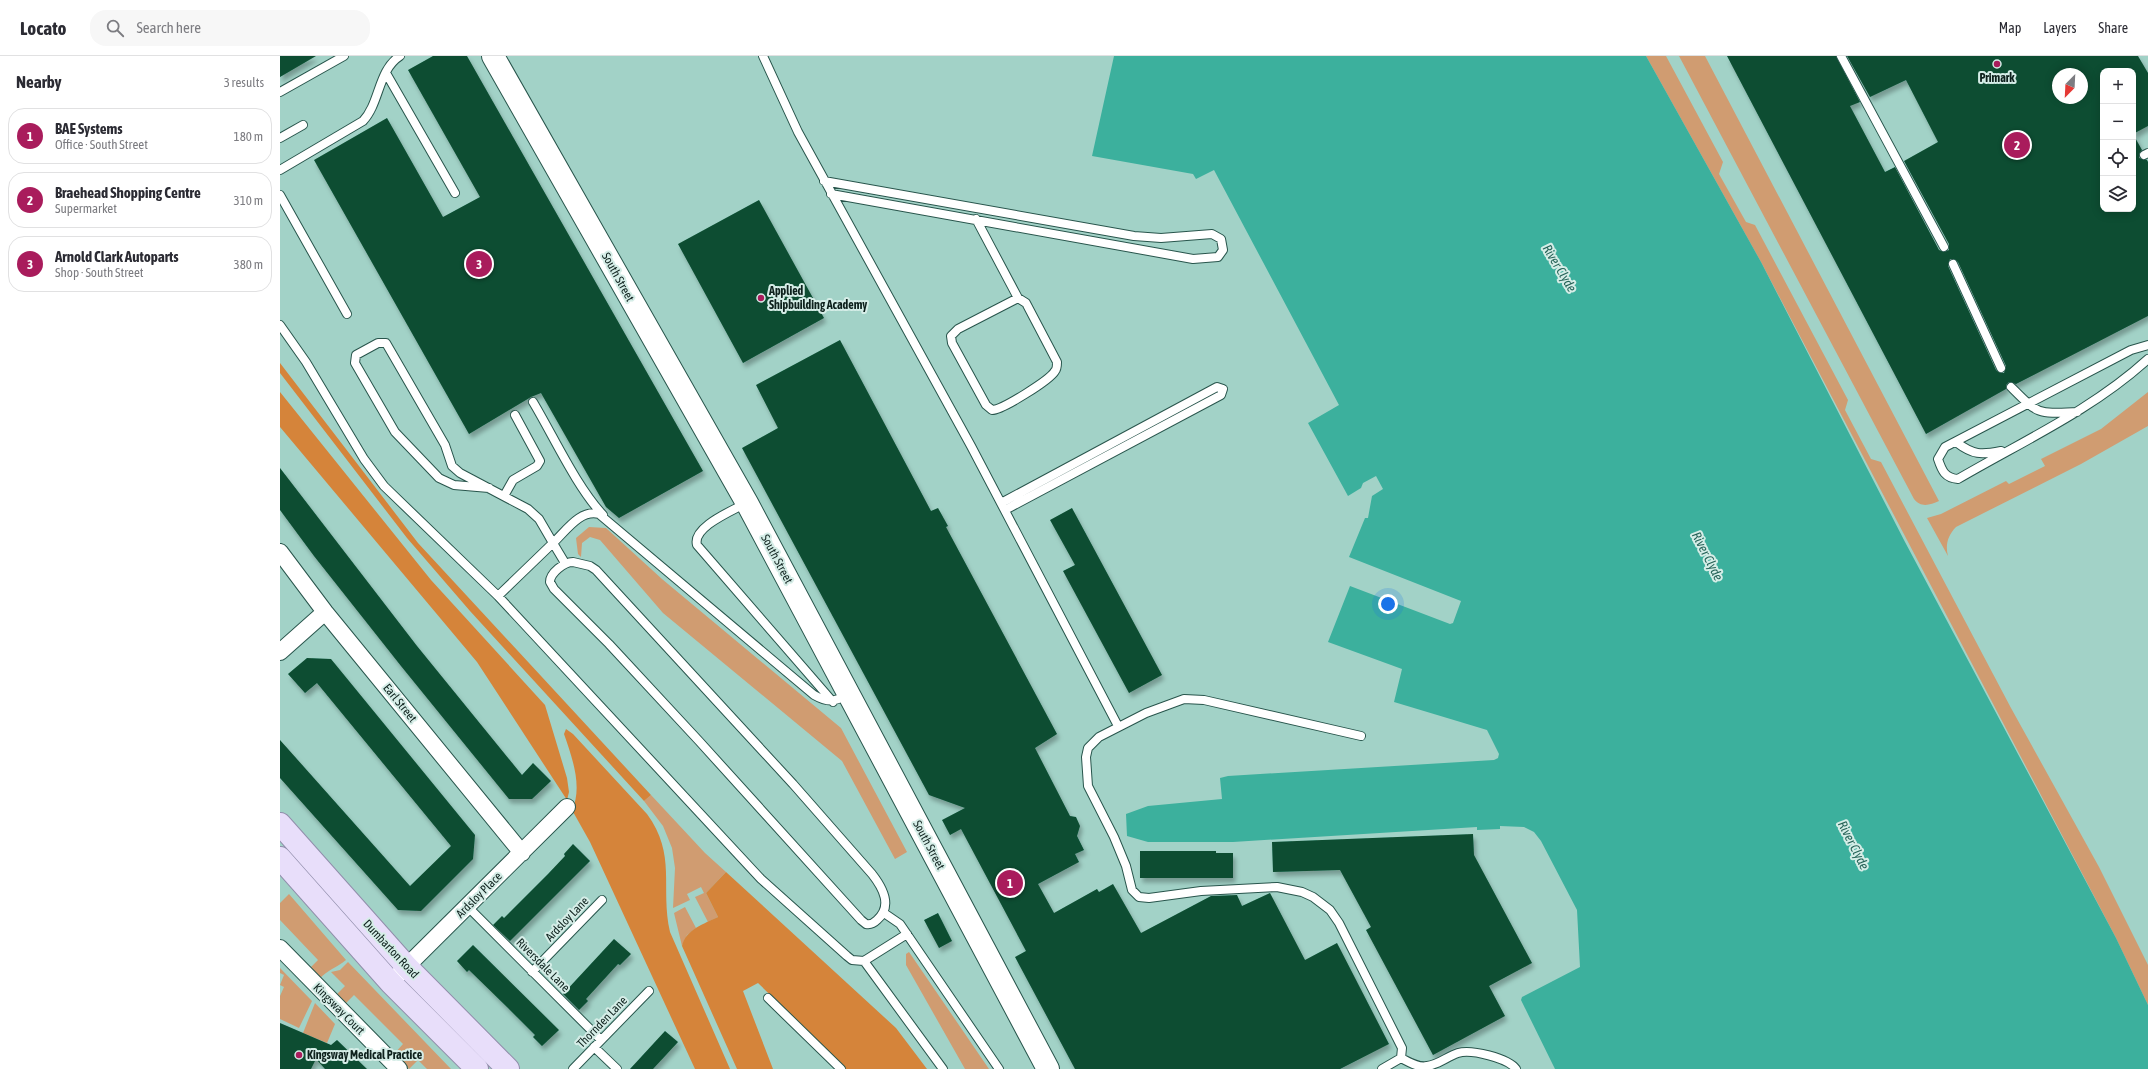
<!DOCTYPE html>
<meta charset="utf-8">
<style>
body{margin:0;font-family:"Asap Condensed",sans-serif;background:#f7f7f7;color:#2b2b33}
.controls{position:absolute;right:12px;top:12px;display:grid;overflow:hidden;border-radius:8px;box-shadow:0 2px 10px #0003}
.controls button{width:36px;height:36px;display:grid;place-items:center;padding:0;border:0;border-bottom:1px solid #e1e1e2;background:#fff;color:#2b2b33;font:20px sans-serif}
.compass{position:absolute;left:1772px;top:12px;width:36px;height:36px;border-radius:50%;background:#fff;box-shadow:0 2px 10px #0003;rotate:204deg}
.you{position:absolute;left:1108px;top:548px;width:14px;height:14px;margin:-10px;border:3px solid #fff;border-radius:50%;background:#1a73e8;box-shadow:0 0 0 6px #1a73e833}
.badge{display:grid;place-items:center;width:26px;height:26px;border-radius:50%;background:#a91c5c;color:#fff;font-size:13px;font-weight:700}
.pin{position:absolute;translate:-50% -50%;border:2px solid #fff;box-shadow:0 1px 4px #0006}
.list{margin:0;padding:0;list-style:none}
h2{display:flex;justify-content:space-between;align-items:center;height:52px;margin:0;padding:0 16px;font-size:17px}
h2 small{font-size:13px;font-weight:400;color:#7c7c81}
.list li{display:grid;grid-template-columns:26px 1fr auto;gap:12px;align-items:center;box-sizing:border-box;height:56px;margin:0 8px 8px;padding:0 8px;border:1px solid #e1e1e2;border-radius:16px}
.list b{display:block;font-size:15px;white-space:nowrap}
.list p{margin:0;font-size:13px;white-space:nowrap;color:#7c7c81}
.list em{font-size:13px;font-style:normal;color:#7c7c81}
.icon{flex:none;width:22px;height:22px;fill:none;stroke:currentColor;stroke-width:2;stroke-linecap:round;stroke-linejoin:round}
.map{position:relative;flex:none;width:1868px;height:1013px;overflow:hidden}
header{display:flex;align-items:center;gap:24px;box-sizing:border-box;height:56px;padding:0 20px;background:#fff;border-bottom:1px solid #e1e1e2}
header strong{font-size:19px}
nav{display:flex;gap:22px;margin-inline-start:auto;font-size:14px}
.search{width:280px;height:36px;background:#f7f7f7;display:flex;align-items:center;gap:10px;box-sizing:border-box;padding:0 14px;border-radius:16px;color:#7c7c81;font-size:15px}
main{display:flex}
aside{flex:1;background:#fff}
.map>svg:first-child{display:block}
.green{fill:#d09c71}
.forest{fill:#d5843a}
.water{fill:#3cb09d}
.building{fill:#094d31;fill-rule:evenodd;filter:url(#shadow)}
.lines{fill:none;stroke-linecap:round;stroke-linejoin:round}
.lane-casing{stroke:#28554c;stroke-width:10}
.street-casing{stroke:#28554c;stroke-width:18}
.secondary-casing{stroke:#28554c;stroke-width:24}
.primary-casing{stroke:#918eab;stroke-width:24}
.lane{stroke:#fff;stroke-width:8}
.street{stroke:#fff;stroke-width:16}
.secondary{stroke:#fff;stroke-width:22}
.primary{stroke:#e8defa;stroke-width:22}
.poi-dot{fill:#a91c5c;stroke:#d5ede7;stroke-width:1.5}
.labels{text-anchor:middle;stroke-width:4;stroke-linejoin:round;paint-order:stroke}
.poi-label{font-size:12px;font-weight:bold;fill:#0e211d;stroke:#d5ede7;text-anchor:start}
.street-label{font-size:12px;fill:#0e211d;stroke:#d5ede7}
.water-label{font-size:13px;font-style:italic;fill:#266358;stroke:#d5ede7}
</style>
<header>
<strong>Locato</strong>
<div class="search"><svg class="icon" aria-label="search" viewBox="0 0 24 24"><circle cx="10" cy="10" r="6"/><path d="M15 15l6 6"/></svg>Search here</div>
<nav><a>Map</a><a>Layers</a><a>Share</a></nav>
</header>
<main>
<aside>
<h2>Nearby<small>3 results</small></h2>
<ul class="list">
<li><span class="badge">1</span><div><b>BAE Systems</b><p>Office · South Street</p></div><em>180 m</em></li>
<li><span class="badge">2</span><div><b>Braehead Shopping Centre</b><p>Supermarket</p></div><em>310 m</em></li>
<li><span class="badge">3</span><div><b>Arnold Clark Autoparts</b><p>Shop · South Street</p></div><em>380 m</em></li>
</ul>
</aside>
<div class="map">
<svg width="1868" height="1013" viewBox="0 0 1868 1013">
<defs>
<filter id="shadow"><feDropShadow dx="2.5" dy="4.5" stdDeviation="2" flood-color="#0004"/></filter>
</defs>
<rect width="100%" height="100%" fill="#a2d2c7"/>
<path class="green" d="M1366,0H1386L1443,106L1439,118L1466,166L1475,169L1568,344L1565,354L1591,403L1601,406L1731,652L1819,811L1868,909V949L1836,882L1481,206Z
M1399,0H1425L1659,445C1650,449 1641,452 1634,443Z
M1868,336V370L1801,408L1676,471C1668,479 1665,489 1668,500L1647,462L1661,458L1726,425L1729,428L1765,410L1761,403L1821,373Z
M309,471L326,472L382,523L561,672L627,796L615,803L562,705L383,557L320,484L310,481L302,487L301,501L298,498L296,482Z
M371,739L425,797L446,816L426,837L438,861L428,866L415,841L424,837L421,831L407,838L410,844L393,852L395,812L392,792L383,770L364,745Z
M9,838L66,904C56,912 49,913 39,923L29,913L38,904L0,864V847Z
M405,851L416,872L407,879L402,890L394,857Z
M629,896L709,1013H685L626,909V898Z
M68,906L171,1013H147L138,1004L129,1013L114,998L123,988L74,939L65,948L56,939L65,930L51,916L60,914Z
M0,912L32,945L19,972L0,963V940L4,931L0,929L4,919L0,917Z
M35,947L55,968L47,987L23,977Z"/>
<path class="forest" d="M0,307L138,487L371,739L364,745L190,555L127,482L0,317Z
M0,336L151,524L265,649L287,722L289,736L287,744L197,606L0,371Z
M286,673L293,678L367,758C397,799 380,831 390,876L450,1013H415L310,786L292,754C303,731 292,701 284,678Z
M446,816L616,972L647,1013H566L478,927L463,935L493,1013H457L402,890C406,873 424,868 438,861L426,837Z"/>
<path class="water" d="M834,0H1366L1481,206L1625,486L1836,882L1868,949V1013H1275L1241,944L1242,941L1300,911L1297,854L1261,785L1254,776L1244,771L1220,770V773L1197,774V771L953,786H868L847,780L846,758L868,750L942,743L940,722L948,720L1214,704L1218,702L1219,698L1207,674L1114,646L1122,613L1048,586L1070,530L1170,568L1173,567L1181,545L1069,501L1085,462H1088L1092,440L1103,433L1096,420L1083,427L1081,432L1068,440L1028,367L1059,349L934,114L916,123L913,118L812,100Z"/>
<path class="building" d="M0,0H36L0,21Z
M153,0H187L423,415L339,462L326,451L261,337L251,341L189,378L34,104L107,62L163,161L200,141L128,14Z
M1447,0H1556L1580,46L1570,50L1605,116L1615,111L1659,194L1664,196L1669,194V188L1624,105L1658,86L1626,24L1590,41L1567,0H1858L1868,17V70L1853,78L1862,94L1859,98V102L1867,104L1868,106V260L1736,328L1729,326L1726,329V333L1646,378ZM1823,15H1853V153H1823ZM1778,18H1802V42H1778ZM1670,203H1674L1678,206L1726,310L1724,317H1720L1716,314L1668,210Z
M479,144L544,262L463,307L398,188Z
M560,284L651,455L658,452L668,470L666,471L777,678L755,692L790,760L796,761L800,770L797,780L804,794L795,798L799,806L758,828L774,857L817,833L819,836L833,828L861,877L931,840L957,839L962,850L990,837L1025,904L1057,887L1109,988L1060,1013H795L735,901L746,895L681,773L670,779L662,764L685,752L649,739L462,392L498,372L476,329Z
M0,412L137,590L242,719L253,707L271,725L252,743H229L121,610L34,500L0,454Z
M792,452L882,619L849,637L783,515L795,509L770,464Z
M27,602L51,603L195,779L193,803L141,855L118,854L0,722V684L130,830L171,790L37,627L25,637L8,618Z
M1193,778L1194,799L1252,907L1209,930L1225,960L1153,999L1086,874L1091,871L1060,814L993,816L992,786Z
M293,788L310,805L230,885L213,869L222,860L224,862L268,818L285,800L284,798Z
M860,795H936V797H953V822H860Z
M658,857L672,885L659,892L644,864Z
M334,883L351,898L340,909L338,908L306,943L308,945L299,954L283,938Z
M193,889L279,974L262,990L253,981L255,979L227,951L189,914L187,916L177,905Z
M0,967L51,989L57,984L87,1013H45L36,1003L31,1013H0Z
M385,975L398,986L386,999L373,1013H350Z"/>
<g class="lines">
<g class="lane-casing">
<path id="lane" d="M483,0L518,76L691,390L838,670
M1561,0L1664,191
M106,17L175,137
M0,36L64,0
M0,82L23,69
M1864,99L1868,97
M0,114L83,65C100,47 98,14 120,0
M544,125L854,180L881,182L932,178L941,183L943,194L938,201L913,203L551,138
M0,139L67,258
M696,163L738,242L746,247L777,306C777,309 777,313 775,315C770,324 722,354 712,354L706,349L672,287L671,280L678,273L738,242
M1673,208L1721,312
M0,269L26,306L84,403L104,430L218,540L481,823L567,900L572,904L584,905
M1868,289L1851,294L1665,391L1658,403C1662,415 1665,422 1678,423C1743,385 1812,354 1868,303
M1731,331C1759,359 1757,358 1797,356
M253,346C274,381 296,430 323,459
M1676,386C1693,399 1701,399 1721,395
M209,432L174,429L159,422L115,376L75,307L76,299L98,287H106L165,389L172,410L180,417L248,453L259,463L273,487L218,540
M224,440L233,424L257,410L260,405L235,359
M466,447C452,455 412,471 417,489L553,646
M721,447L937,331L943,333L941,339L725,454
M293,506L310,510L316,514L513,728L592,818C603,832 613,850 597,864C594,867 591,869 586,868L581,864L419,685L329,588L274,533L270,526C270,517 284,506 293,506Z
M285,507L273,487C286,475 300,453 319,458L534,639C548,647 555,646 569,638
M1081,680L924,644L904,643L866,657L819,681L808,692L806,701L808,730L834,781L846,810L852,834L859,841L869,842L921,835L997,831L1022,836L1033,841L1050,854L1059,867L1122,992L1121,1002L1102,1013
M188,851L321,984
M604,857L620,868L719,1013
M627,878L584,905L663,1013
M252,916L322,844
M488,942L561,1013
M314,991L337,1013
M1121,1002C1129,1006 1138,1012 1147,1010C1158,1009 1168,1000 1178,997C1191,993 1228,1002 1236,1013
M293,1013L369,935"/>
</g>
<g class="street-casing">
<path id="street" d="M0,496L45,556L242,797
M0,596L45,556
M0,892L119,1013
M119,918L287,751"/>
</g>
<g class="secondary-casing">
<path id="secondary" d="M213,0L467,447L768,1013"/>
</g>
<g class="primary-casing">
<path id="primary" d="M0,768L127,911L228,1013
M0,802L111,927L197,1013"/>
</g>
<use href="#lane" class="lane"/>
<use href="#street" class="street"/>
<use href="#secondary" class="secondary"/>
<use href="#primary" class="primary"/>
</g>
<g class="poi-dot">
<circle cx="1717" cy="8" r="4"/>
<circle cx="481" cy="242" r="4"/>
<circle cx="19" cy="999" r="4"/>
</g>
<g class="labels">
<g class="poi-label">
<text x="1717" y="26" text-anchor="middle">Primark</text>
<text x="489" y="239">Applied<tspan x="489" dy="14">Shipbuilding Academy</tspan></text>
<text x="27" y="1003">Kingsway Medical Practice</text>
</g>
<g class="street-label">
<text transform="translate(338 221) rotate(61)" y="4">South Street</text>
<text transform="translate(497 503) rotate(62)" y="4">South Street</text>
<text transform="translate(120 647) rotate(51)" y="4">Earl Street</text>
<text transform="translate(649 789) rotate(62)" y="4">South Street</text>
<text transform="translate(199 839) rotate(-45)" y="4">Ardsloy Place</text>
<text transform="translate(287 863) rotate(-46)" y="4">Ardsloy Lane</text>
<text transform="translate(111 893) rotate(47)" y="4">Dumbarton Road</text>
<text transform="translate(263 909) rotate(45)" y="4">Riversdale Lane</text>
<text transform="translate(59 953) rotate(45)" y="4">Kingsway Court</text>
<text transform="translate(322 966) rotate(-46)" y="4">Thornden Lane</text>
</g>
<g class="water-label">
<text transform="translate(1280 212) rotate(59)" y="5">River Clyde</text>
<text transform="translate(1428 500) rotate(63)" y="5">River Clyde</text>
<text transform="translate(1574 789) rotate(63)" y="5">River Clyde</text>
</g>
</g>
</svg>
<div class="controls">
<button>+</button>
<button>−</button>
<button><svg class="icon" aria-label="locate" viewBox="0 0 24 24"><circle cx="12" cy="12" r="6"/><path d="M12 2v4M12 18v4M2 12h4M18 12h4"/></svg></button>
<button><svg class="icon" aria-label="layers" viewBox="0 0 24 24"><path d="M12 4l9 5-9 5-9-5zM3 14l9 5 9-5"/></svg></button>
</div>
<svg class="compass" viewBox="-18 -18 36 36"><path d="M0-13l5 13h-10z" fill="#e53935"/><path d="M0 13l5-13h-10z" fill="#7c7c81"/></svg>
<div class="you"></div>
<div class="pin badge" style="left:730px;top:827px">1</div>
<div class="pin badge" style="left:1737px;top:89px">2</div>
<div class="pin badge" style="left:199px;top:208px">3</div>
</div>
</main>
